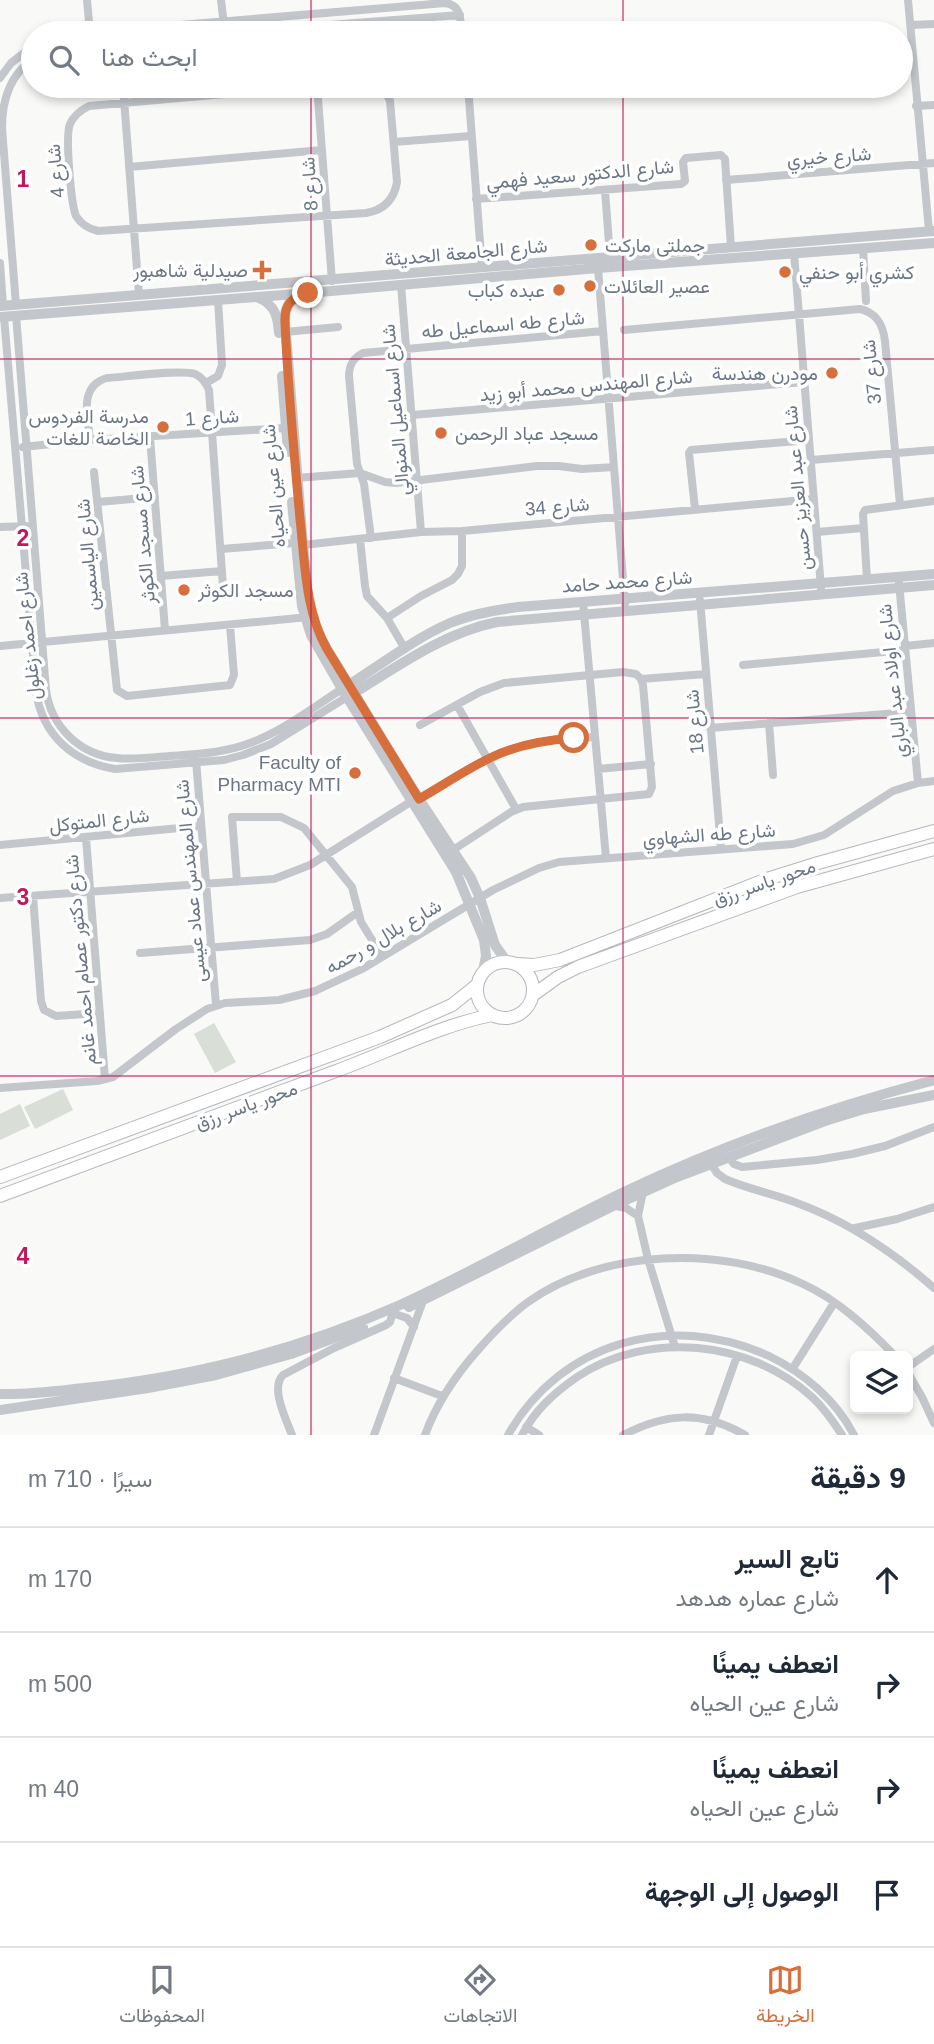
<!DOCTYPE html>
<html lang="ar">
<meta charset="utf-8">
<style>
body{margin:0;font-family:Arial,Vazirmatn,sans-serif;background:#f2f2f3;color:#1f2937;direction:rtl}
.controls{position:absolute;right:21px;bottom:21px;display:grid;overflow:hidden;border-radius:10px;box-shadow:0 4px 10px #0003}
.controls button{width:63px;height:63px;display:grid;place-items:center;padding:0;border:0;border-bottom:2px solid #e0e1e3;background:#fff;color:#1f2937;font:35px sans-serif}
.stop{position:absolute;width:21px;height:21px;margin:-16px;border:5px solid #d66f3b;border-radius:50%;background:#fff}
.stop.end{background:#d66f3b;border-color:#fff;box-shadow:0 2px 7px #0008}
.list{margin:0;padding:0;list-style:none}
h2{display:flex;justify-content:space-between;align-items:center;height:91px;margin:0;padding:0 28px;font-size:30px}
h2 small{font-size:23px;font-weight:400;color:#747a83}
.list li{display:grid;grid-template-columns:46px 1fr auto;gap:21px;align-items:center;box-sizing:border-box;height:105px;padding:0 28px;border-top:2px solid #e0e1e3}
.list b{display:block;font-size:26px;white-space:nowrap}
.list p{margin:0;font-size:23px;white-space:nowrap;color:#747a83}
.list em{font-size:23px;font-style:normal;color:#747a83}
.icon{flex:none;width:38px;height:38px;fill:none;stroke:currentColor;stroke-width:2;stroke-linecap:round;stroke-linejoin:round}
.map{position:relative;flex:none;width:934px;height:1435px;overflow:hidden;direction:ltr}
.search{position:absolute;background:#fff;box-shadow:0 4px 10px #0003;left:21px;right:21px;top:21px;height:77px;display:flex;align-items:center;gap:18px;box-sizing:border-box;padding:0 24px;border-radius:38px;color:#747a83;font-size:26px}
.sheet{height:511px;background:#fff}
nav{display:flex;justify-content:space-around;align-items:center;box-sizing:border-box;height:98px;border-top:2px solid #e0e1e3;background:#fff;font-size:19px;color:#747a83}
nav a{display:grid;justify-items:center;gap:4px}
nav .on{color:#d66f3b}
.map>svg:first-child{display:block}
.green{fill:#d9ded7}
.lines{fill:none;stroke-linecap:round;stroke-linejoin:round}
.primary-casing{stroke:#b4b8bd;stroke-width:14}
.minor{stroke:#c3c6ca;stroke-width:8}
.tertiary{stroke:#c3c6ca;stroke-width:10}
.primary{stroke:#fff;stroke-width:12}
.route{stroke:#d66f3b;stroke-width:9}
.grid{fill:none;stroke:#c2185b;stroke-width:2;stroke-opacity:0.55}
.poi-dot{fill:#d66f3b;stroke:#fff;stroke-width:2.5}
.labels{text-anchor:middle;stroke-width:7;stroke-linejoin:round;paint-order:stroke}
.street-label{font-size:19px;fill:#6b7786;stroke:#fff}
.poi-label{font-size:19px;fill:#6b7786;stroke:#fff;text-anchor:start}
.grid-label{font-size:23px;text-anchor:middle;font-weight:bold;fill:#c2185b;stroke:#fff;stroke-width:7;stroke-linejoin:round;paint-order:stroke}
</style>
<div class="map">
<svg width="934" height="1435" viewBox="0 0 934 1435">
<rect width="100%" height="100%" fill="#f9f9f7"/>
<path class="green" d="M214,1023L236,1062L215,1073L194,1034Z
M63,1089L73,1110L35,1129L24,1107Z
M20,1104L30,1126L0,1140V1114Z"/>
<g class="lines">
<g class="primary-casing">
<path id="primary" d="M477 990a28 28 0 1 1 56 0a28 28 0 1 1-56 0Z
M517,964L534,965L560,960L767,879L818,863L934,831
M533,995L558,977L578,967L797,887L934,849
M0,1177L380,1037L452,1005L477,985
M0,1196C112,1155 224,1113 336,1071C388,1052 438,1026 492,1015"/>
</g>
<path class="minor" d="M87,0L90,33
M221,0L224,25
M908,0L929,231
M396,20L397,33
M911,25L934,24
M84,33L445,3C462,5 460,20 462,33
M223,33L460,15
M0,78L11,63L33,46
M123,86L139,295
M314,86L89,106C81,110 74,115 70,124C65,136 71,204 76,216C81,224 89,229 98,231L366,213C384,210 394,200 397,182L390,101L385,91L379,86
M317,86L332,281
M468,86L482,268
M468,87L487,86
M388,96L399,86
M916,106L934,105
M394,142L471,136
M129,167L322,150
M726,180L934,163
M605,190L610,257
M476,199L681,184L685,181L683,162L686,158L721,155L725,159L731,247
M863,248L866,301
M794,253L821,588
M0,263L3,306
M598,268L625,604
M401,285L421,532
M16,305L2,128C2,100 10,75 33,59
M16,315L46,690C51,726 79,755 117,758C134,760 153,757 170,756C197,754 224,753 250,743C283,731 312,708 342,689
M4,317L36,691C42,735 73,762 115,769L224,760L243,755L271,744L347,697
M624,330L860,309C877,313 883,325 885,341L900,505
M285,332L338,327
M206,383L218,376L222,365L218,300
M412,415L805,382
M150,437L165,630
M90,440C88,418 78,386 107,378C123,377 183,369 195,374C202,377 206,383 209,390L223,587
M23,447L90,440L286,428
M811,460L934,450
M94,472L117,690L127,696L230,685L234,675L230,625
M296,478L360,473L385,482L396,483L537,466H559L582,469L614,467
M98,502L155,497
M695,509L689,453L691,450L809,440
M0,527L26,526
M817,532L863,528
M371,538L364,484L357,464L349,376C349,365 353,358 363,353L603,331
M360,539L365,586L367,596L387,618L405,649
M303,545L421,532L462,531L814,499
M221,549L295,543
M161,576L222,571
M867,579L863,514L865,510L934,501
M899,583L918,783
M700,600L721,848
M583,602L606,858
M387,618L421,596L452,580L458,574L462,566V531
M0,646L309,617
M905,646L934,643
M743,665L905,650
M641,679L706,674
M457,705L516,809
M769,723L773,775
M420,725L480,692L504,683L623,672L636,674L641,679
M710,728L911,712
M196,760L216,1005
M598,769L651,764
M419,799C442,786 465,770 489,758C523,742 559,738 595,737
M86,838L105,1079
M0,845L201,826
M453,850L511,812L523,807L649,794L652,787L643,685L641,679
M237,882L232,817H281L304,828L352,887L361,922L382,956
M33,896L41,1001L44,1010L56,1016L100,1013
M0,898L274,879L310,865L412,801
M140,953L310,940L327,934L358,912
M0,1088L97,1081L113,1077L176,1029L207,1009L225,1003L279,1000L315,991L362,969L493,890L539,868L559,862L793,844L824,835L893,791L918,783L934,781
M728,1157L734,1164L742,1167L817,1160L852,1154L885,1146L934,1127
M711,1164L717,1173L725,1179C748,1189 774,1194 797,1203C849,1222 892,1251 934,1288
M643,1192L638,1216L648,1259L675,1347
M616,1206L626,1208L638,1216
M855,1228L897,1219L934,1207
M395,1314L407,1318L414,1327
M908,1367L934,1349
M793,1368L834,1303
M908,1373L922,1397L934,1423
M394,1378L442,1396
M526,1427L539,1435
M292,1435C286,1419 270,1388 283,1375L334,1348L386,1325L390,1322L392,1315
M374,1435L423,1301
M425,1435C437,1402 455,1376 478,1350C493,1333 510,1315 528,1302C602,1249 722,1245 803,1284C838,1300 869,1329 895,1356
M508,1435C561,1341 673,1311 769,1356C804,1373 836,1400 854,1435
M522,1435C535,1410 554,1393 577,1377C647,1330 750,1340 812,1397C824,1408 833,1421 842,1435
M623,1435C666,1413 701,1410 745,1435
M709,1435L737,1356"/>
<path class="tertiary" d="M299,295C288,301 284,310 285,322L303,545L309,605L316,628L327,649L419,799L471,878L480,898L495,945L507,962
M259,298C275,305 278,317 279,333
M0,306L934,231
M0,317L308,293L598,268L934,243
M282,376L288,452
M292,502L302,606L311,635L342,689L456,872L484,940L486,956L483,971
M344,688C376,668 415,638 450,623C472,614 495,610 518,607L934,574
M351,695C397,667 443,633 497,622L934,585
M409,1307L613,1206L677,1177L825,1121L864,1109L934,1095
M0,1394C28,1395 57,1391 84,1388C193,1377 300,1349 400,1305C477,1270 550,1227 626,1191C725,1144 828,1108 934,1080
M0,1410L148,1388L216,1375L291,1354L363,1327"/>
<use href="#primary" class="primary"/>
</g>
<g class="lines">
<path class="route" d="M308,293C291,297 284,305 285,323C288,388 294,454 300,519C305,563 305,610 327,649L419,799C442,786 465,770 490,758C516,745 545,740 574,738"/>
</g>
<path class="grid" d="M311,0V33M623,0V33M311,86V1435M623,86V1435M0,359H934M0,718H934M0,1076H934"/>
<g class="poi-dot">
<circle cx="591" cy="245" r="7"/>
<path d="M258.5 259.5h7v7h7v7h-7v7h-7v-7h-7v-7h7z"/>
<circle cx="785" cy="272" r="7"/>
<circle cx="590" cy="286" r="7"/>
<circle cx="559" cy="290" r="7"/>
<circle cx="832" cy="373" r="7"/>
<circle cx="163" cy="427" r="7"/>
<circle cx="441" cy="433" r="7"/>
<circle cx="184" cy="590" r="7"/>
<circle cx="355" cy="773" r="7"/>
</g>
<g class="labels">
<g class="street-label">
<text transform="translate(829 156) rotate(-4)" y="7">شارع خيري</text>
<text transform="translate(55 171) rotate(-95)" y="7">شارع 4</text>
<text transform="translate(580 174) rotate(-5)" y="7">شارع الدكتور سعيد فهمي</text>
<text transform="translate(309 184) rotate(-94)" y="7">شارع 8</text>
<text transform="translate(466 252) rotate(-5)" y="7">شارع الجامعة الحديثة</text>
<text transform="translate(503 324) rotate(-5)" y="7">شارع طه اسماعيل طه</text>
<text transform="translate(871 372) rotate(-96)" y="7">شارع 37</text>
<text transform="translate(586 385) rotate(-5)" y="7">شارع المهندس محمد أبو زيد</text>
<text transform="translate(395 410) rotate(-95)" y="7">شارع اسماعيل المنوالي</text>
<text transform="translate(212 417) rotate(-4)" y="7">شارع 1</text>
<text transform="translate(273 486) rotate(-95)" y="7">شارع عين الحياه</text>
<text transform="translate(797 488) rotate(-95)" y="7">شارع عبد العزيز حسن</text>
<text transform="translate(557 506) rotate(-5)" y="7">شارع 34</text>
<text transform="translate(142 535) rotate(-95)" y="7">شارع مسجد الكوثر</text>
<text transform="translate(87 555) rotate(-95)" y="7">شارع الياسمين</text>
<text transform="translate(627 581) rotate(-4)" y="7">شارع محمد حامد</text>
<text transform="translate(27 636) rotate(-96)" y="7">شارع احمد زغلول</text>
<text transform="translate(892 681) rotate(-96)" y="7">شارع اولاد عبد الباري</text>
<text transform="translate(694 722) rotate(-95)" y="7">شارع 18</text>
<text transform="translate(99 820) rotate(-6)" y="7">شارع المتوكل</text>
<text transform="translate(709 834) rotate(-4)" y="7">شارع طه الشهاوي</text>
<text transform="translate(190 881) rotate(-95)" y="7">شارع المهندس عماد عيسى</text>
<text transform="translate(764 882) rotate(-19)" y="7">محور ياسر رزق</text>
<text transform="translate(383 936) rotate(-30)" y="7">شارع بلال و رحمه</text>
<text transform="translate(80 960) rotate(-95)" y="7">شارع دكتور عصام احمد غانم</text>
<text transform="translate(246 1105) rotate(-20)" y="7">محور ياسر رزق</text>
</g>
<g class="poi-label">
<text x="605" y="252">جملتى ماركت</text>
<text x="248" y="277" text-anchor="end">صيدلية شاهبور</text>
<text x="799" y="279">كشري أبو حنفي</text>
<text x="604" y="293">عصير العائلات</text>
<text x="545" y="297" text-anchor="end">عبده كباب</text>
<text x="818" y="380" text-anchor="end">مودرن هندسة</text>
<text x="149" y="423" text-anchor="end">مدرسة الفردوس<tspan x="149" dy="22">الخاصة للغات</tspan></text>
<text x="455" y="440">مسجد عباد الرحمن</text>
<text x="198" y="597">مسجد الكوثر</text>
<text x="341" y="769" text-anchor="end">Faculty of<tspan x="341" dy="22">Pharmacy MTI</tspan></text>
</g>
</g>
<g class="grid-label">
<text x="23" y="187">1</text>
<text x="23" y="546">2</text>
<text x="23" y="905">3</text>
<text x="23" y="1264">4</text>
</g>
</svg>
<div class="controls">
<button><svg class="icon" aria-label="layers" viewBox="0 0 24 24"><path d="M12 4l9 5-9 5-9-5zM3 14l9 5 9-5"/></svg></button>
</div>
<div class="stop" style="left:574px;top:738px"></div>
<div class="stop end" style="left:308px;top:293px"></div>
<div class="search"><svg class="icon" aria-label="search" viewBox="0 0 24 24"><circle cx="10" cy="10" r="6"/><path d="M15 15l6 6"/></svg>ابحث هنا</div>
</div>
<section class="sheet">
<h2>9 دقيقة<small>سيرًا · 710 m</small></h2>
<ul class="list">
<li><svg class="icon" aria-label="ahead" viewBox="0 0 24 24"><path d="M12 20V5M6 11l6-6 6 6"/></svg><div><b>تابع السير</b><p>شارع عماره هدهد</p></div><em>170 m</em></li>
<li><svg class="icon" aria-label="right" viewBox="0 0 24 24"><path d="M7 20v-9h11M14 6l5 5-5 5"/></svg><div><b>انعطف يمينًا</b><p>شارع عين الحياه</p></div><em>500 m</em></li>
<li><svg class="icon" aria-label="right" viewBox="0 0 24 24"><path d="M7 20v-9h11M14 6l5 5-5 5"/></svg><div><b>انعطف يمينًا</b><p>شارع عين الحياه</p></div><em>40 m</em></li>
<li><svg class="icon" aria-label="arrive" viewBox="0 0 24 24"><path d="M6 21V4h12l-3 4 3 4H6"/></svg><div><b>الوصول إلى الوجهة</b></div></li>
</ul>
</section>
<nav>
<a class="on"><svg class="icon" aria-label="map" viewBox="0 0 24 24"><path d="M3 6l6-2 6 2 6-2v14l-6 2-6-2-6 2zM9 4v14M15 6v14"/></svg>الخريطة</a>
<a><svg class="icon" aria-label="directions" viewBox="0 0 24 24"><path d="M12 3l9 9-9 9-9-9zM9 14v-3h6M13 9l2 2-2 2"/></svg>الاتجاهات</a>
<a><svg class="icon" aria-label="saved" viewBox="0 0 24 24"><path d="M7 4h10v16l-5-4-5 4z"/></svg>المحفوظات</a>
</nav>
